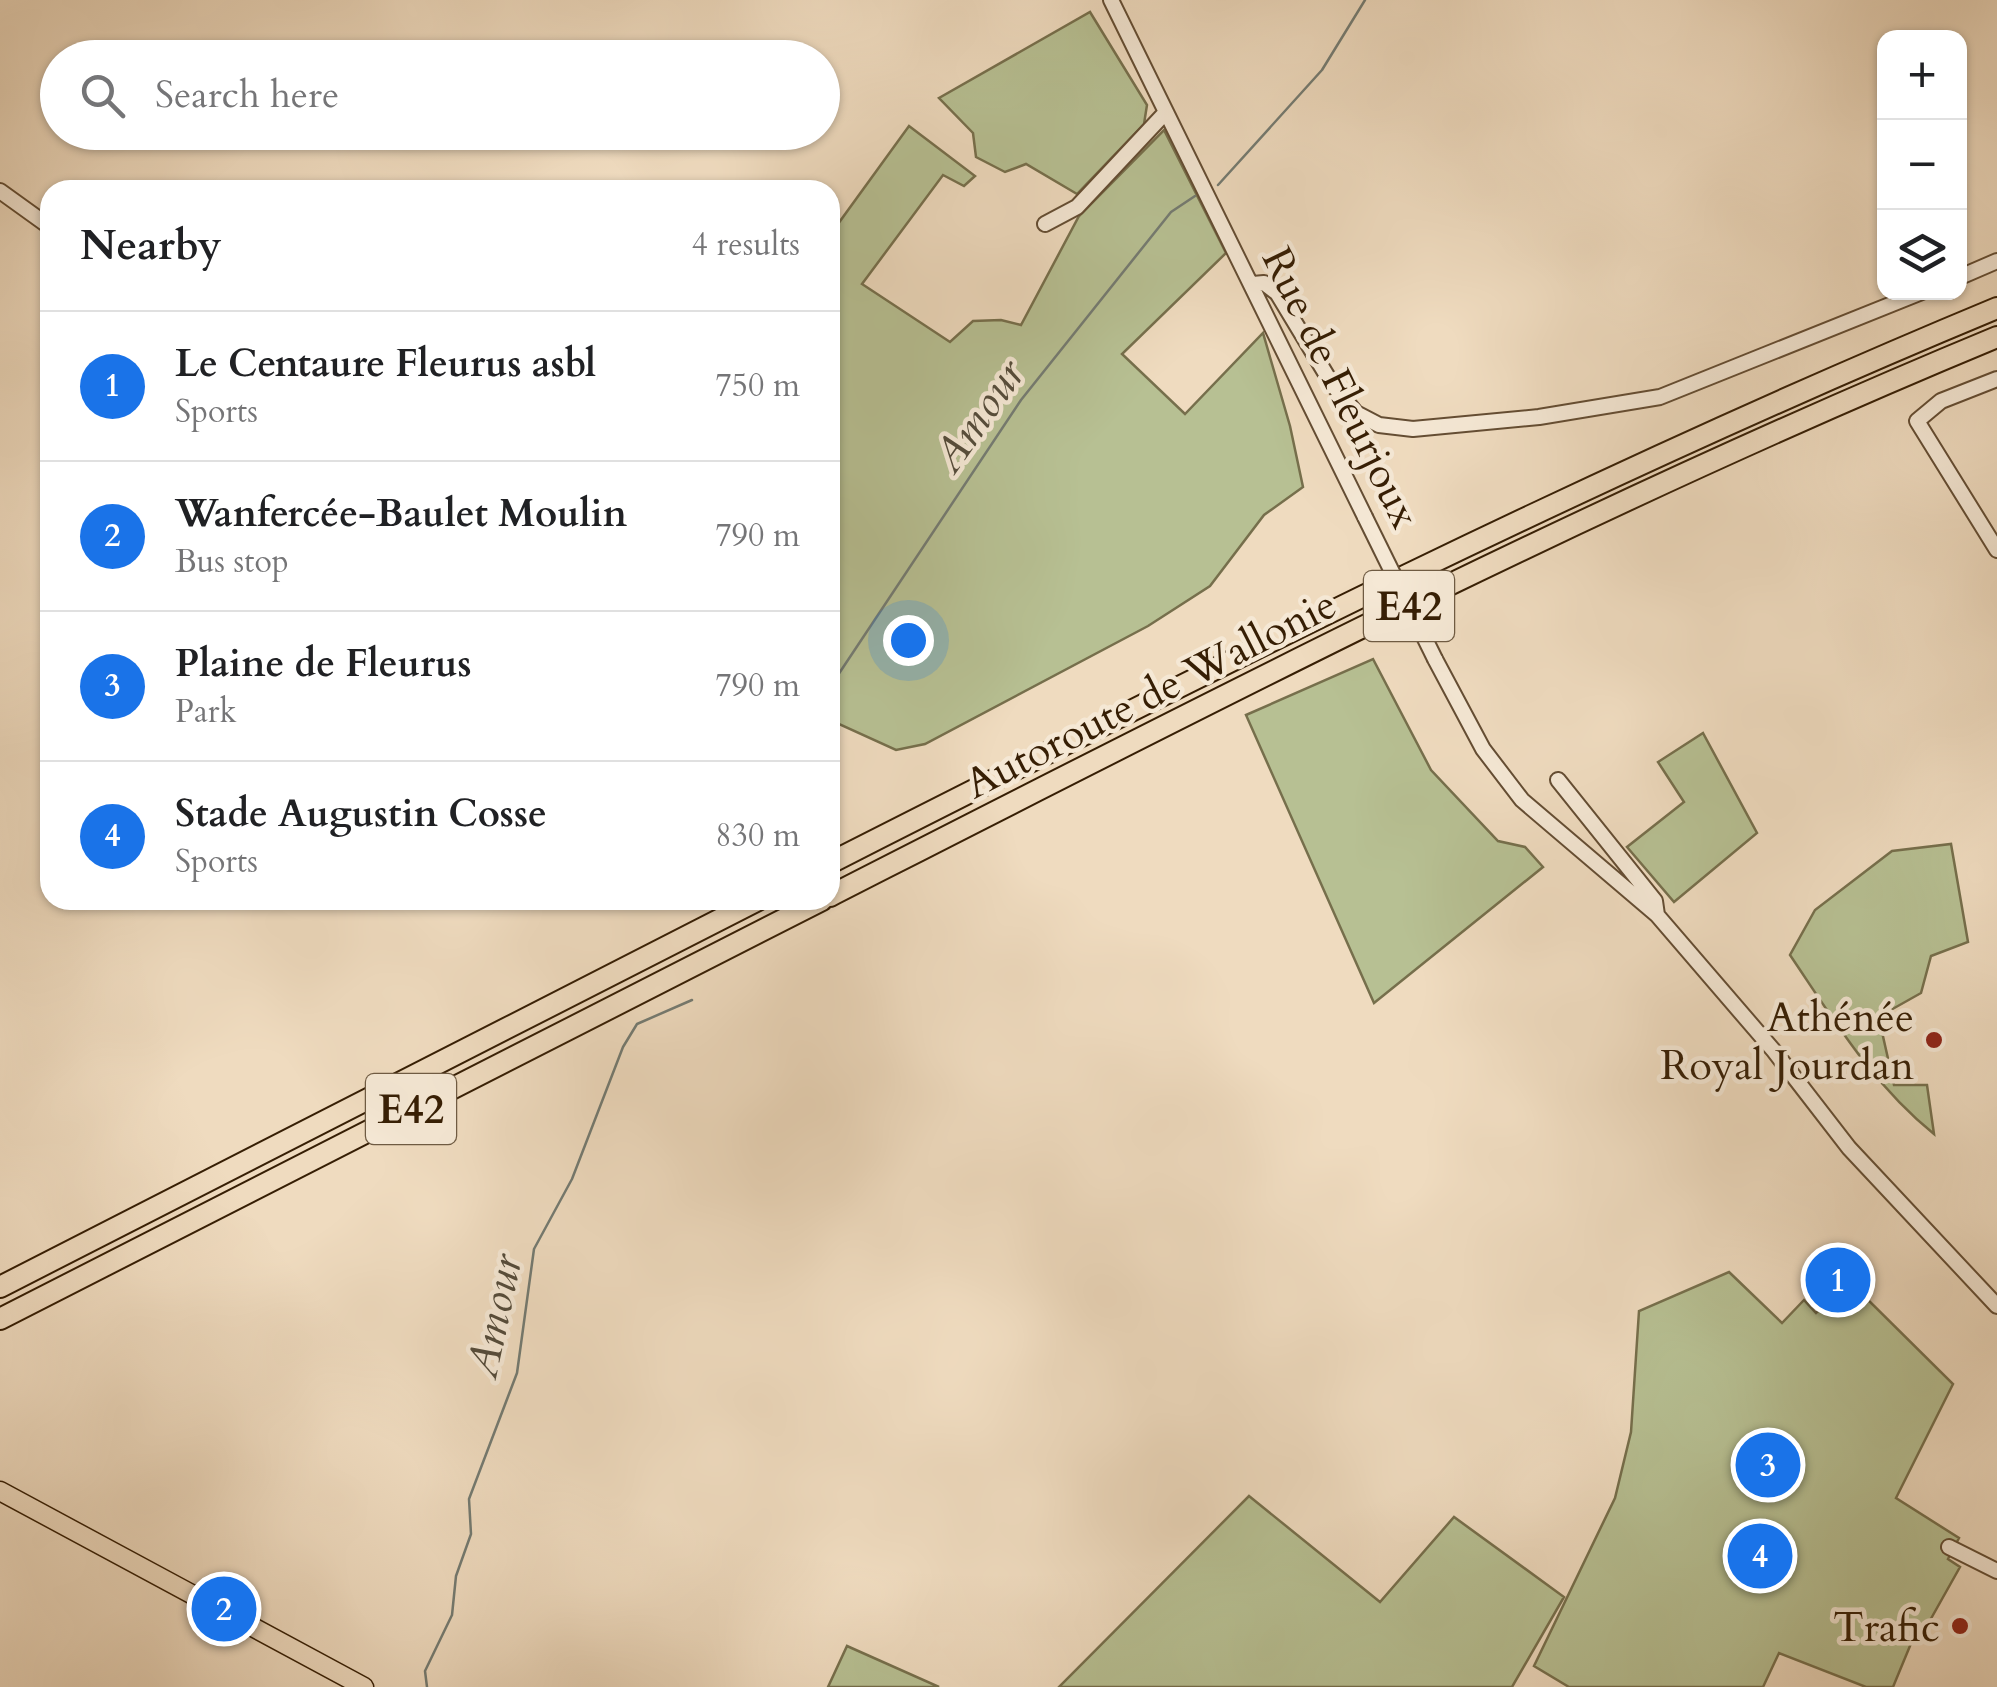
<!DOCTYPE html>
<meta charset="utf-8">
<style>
body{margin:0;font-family:Cardo,serif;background:#f6f6f6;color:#202124}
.controls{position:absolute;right:30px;top:30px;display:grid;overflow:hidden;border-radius:20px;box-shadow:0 2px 8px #0004}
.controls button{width:90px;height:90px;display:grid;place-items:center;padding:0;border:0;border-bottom:2px solid #e0e0e0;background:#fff;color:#202124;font:50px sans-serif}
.you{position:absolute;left:908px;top:640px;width:35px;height:35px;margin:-25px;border:8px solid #fff;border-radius:50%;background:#1a73e8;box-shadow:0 0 0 15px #1a73e833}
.badge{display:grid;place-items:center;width:65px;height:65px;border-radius:50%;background:#1a73e8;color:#fff;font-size:32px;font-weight:700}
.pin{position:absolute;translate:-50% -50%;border:5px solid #fff;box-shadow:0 2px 10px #0006}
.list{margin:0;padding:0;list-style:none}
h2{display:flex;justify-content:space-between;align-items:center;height:130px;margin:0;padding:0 40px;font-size:42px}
h2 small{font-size:32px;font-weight:400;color:#757577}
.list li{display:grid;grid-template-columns:65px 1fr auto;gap:30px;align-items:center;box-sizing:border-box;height:150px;padding:0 40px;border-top:2px solid #e0e0e0}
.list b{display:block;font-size:38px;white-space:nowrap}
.list p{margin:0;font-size:32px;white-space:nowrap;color:#757577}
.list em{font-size:32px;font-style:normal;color:#757577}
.icon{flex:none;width:55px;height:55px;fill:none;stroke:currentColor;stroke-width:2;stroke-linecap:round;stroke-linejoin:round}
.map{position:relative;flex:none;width:1997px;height:1687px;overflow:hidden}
.search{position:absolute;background:#fff;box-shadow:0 2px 8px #0004;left:40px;top:40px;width:800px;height:110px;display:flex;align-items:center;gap:25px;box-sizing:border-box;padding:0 35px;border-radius:55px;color:#757577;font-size:38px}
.panel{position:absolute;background:#fff;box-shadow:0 2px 8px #0004;left:40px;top:180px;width:800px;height:730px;border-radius:30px}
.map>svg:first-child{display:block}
.green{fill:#b7c093;stroke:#766f4c;stroke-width:2.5}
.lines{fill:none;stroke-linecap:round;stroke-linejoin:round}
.stream{stroke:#747b72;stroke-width:2.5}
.minor-casing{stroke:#644d33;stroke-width:18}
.major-casing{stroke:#361e04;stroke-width:21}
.highway-casing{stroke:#361e04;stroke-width:24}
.minor{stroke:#f5e8d5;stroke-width:14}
.major{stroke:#efdbbf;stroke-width:18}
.highway{stroke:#efdbbf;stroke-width:20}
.minor-bridge-casing{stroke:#644d33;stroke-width:18;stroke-linecap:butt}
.minor-bridge{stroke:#f5e8d5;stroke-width:14}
.poi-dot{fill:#8f2418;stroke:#f5e8d5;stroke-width:4}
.labels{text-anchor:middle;stroke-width:9;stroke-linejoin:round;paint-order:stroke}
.shield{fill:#f5e8d5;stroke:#6f5b43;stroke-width:2.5}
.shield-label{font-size:40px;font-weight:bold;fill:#361e04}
.street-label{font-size:42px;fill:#361e04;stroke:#f5e8d5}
.poi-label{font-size:42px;fill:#361e04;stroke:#f5e8d5;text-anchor:end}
.water-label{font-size:45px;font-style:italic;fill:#554c3b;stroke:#f5e8d5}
</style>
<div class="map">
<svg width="1997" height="1687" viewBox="0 0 1997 1687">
<rect width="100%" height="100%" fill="#efdbbf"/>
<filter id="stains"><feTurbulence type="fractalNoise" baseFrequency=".002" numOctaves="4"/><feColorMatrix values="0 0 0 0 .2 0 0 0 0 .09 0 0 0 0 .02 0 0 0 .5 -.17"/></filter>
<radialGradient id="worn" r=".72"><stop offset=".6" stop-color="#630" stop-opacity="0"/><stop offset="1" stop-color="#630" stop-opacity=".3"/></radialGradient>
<path class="green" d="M1090,12L1147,105L1144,124L1077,194L1026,164L1005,172L976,157L973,133L939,98Z
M909,126L975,176L964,186L943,175L862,284L950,342L973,321L1001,320L1021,325L1079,216L1164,130L1226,253L1122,354L1185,414L1263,333L1290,426L1303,487L1264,515L1210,586L1148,626L925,744L896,750L830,720V235Z
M1373,659L1431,770L1498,841L1525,847L1543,867L1374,1003L1246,715Z
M1703,733L1757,833L1674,902L1627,847L1684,802L1658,762Z
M1951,844L1968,942L1931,956L1921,993L1889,1011L1882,1032L1894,1085H1927L1934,1134C1873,1085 1834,1020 1790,955L1815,910L1892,851Z
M1729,1272L1782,1323L1804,1300L1816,1313L1849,1281L1953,1384L1896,1498L1959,1538L1948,1559L1960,1567L1924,1631L1917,1629L1893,1687H1866L1779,1653L1763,1687H1569L1534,1666L1615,1498L1631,1432L1639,1311Z
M1249,1496L1380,1602L1454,1517L1564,1597L1512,1687H1059Z
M847,1646L939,1687H828Z"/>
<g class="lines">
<path class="stream" d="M1218,185L1322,70L1365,0
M830,687L1021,400L1171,212L1195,196
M427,1687L425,1671L452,1615L456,1576L471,1534L469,1499L517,1373L534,1249L572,1179L623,1047L637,1024L692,1000"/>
<g class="minor-casing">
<path id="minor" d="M1111,0L1365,517
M0,191L50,227
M1045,224L1077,207L1166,112
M1960,277L1997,261
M1253,284L1264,283L1277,293L1332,384L1356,413L1379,425L1413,429L1539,417L1660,397L1922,292
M1997,379L1941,401L1917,421L1997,550
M1435,659L1483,749L1522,800L1657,915L1774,1051L1849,1148L1997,1306
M1558,780L1655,901L1657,915
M1949,1547L1997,1571"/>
</g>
<g class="major-casing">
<path id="major" d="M0,1491L364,1687"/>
</g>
<g class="highway-casing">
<path id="highway" d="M830,863C1214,668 1599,473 1997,308
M830,896C1214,700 1598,502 1997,337
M0,1287L758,900
M0,1319L822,900"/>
</g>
<use href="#minor" class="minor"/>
<use href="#major" class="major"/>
<use href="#highway" class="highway"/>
<g class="minor-bridge-casing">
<path id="minor-bridge" d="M1365,517L1435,659"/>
</g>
<use href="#minor-bridge" class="minor-bridge"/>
</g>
<g class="poi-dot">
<circle cx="1934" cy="1040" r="10"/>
<circle cx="1960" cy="1626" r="10"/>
</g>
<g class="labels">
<g class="shield">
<rect x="1364" y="571" width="90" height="70" rx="8"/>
<rect x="366" y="1074" width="90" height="70" rx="8"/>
</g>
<g class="shield-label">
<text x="1409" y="620">E42</text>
<text x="411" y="1123">E42</text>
</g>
<g class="street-label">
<text transform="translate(1342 387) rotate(64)" y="15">Rue de Fleurjoux</text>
<text transform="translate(1150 693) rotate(-27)" y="15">Autoroute de Wallonie</text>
</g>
<g class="poi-label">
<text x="1914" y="1031">Athénée<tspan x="1914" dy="48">Royal Jourdan</tspan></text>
<text x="1940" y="1641">Trafic</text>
</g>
<g class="water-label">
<text transform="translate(977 415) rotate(-55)" y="16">Amour</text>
<text transform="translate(493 1316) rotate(-78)" y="16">Amour</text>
</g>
</g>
<rect width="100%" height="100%" filter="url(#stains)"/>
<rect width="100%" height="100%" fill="url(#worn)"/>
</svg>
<div class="controls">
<button>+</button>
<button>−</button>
<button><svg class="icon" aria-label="layers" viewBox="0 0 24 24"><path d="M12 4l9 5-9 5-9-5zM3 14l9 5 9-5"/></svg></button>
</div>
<div class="you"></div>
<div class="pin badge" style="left:1838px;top:1280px">1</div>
<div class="pin badge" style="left:224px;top:1609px">2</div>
<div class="pin badge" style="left:1768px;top:1465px">3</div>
<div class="pin badge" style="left:1760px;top:1556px">4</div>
<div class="search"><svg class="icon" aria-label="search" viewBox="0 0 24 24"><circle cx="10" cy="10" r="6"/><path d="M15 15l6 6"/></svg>Search here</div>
<section class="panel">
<h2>Nearby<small>4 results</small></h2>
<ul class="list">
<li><span class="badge">1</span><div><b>Le Centaure Fleurus asbl</b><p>Sports</p></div><em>750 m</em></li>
<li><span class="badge">2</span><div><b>Wanfercée-Baulet Moulin</b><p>Bus stop</p></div><em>790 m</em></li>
<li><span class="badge">3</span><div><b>Plaine de Fleurus</b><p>Park</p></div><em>790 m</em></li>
<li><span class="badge">4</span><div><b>Stade Augustin Cosse</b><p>Sports</p></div><em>830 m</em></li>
</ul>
</section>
</div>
